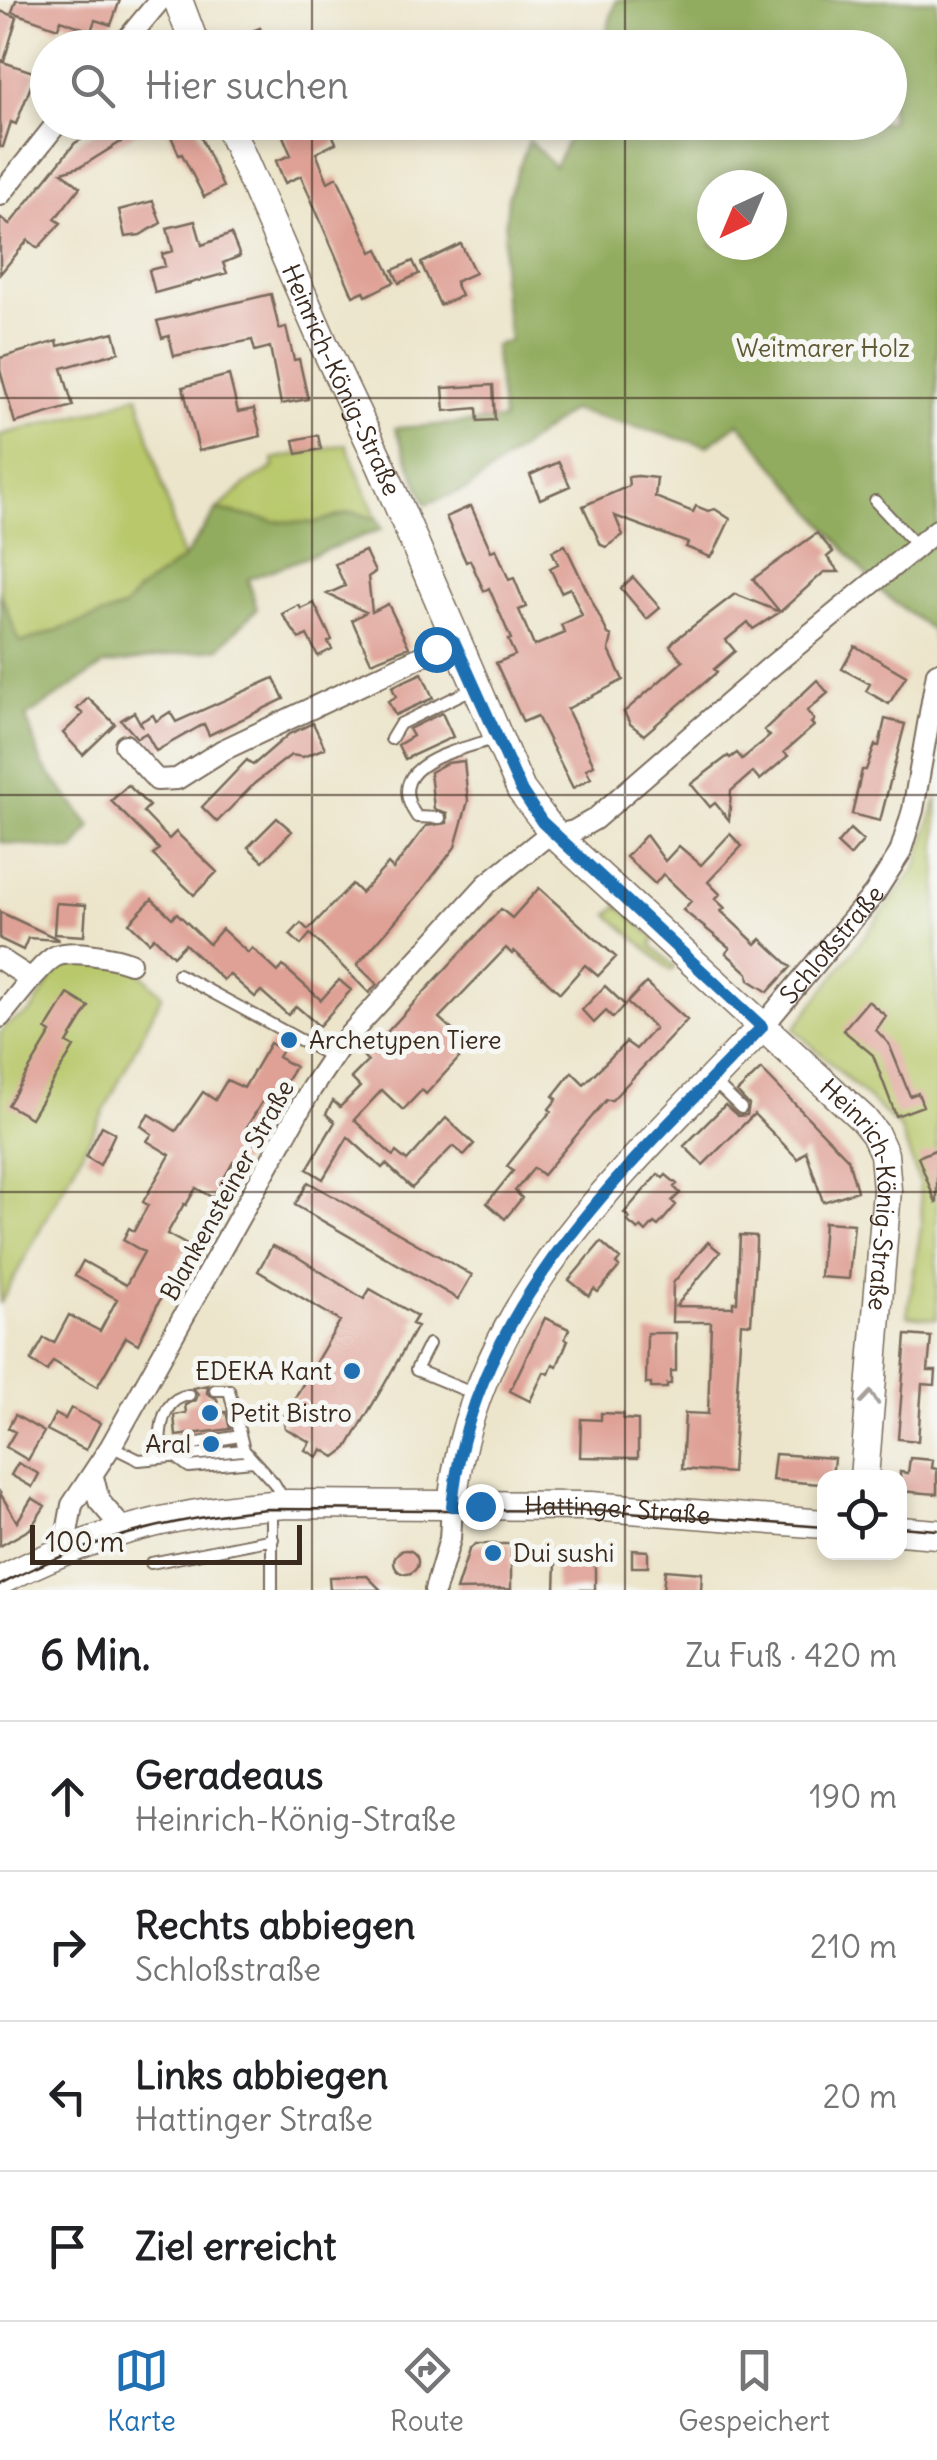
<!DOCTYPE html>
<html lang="de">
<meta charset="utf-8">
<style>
body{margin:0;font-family:Delius,sans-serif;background:#f6f6f6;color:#202124}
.controls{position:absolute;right:30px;bottom:30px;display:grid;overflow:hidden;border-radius:20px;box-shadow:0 5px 15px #0003}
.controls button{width:90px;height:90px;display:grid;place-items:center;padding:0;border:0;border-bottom:2px solid #e0e0e0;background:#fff;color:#202124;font:50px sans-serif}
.compass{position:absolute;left:697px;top:170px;width:90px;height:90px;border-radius:50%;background:#fff;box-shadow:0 5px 15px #0003;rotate:224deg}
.scale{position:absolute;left:30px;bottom:25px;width:272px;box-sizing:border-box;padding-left:10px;border:5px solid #3b2a1e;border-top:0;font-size:28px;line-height:35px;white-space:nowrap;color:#3b2a1e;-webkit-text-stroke:8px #f6f6f2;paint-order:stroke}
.stop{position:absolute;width:30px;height:30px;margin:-22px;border:8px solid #1f6fb2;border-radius:50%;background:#fff}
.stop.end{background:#1f6fb2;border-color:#fff;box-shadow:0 2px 10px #0008}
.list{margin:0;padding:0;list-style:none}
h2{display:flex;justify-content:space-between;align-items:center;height:130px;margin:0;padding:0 40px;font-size:42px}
h2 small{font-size:32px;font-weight:400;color:#757577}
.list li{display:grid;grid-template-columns:65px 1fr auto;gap:30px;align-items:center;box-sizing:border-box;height:150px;padding:0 40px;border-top:2px solid #e0e0e0}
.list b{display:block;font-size:38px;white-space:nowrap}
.list p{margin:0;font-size:32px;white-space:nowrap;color:#757577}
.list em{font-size:32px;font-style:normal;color:#757577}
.icon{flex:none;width:55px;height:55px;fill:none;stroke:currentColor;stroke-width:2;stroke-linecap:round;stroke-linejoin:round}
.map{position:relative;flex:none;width:937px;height:1590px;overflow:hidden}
.search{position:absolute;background:#fff;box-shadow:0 5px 15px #0003;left:30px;right:30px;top:30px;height:110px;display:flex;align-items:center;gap:25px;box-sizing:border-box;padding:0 35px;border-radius:55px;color:#757577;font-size:38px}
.sheet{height:730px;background:#fff}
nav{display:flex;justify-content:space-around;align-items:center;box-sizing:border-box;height:140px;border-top:2px solid #e0e0e0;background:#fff;font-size:28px;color:#757577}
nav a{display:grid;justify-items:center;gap:5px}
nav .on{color:#1f6fb2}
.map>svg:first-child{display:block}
.green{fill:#b8c86a;stroke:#7a7944;stroke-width:2.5}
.forest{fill:#92ac5e;stroke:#666b3e;stroke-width:2.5;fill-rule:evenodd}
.building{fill:#dfa095}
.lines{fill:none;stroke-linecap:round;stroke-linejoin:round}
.service-casing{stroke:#796b5b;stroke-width:14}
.minor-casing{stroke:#796b5b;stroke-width:24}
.secondary-casing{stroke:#796b5b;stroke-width:31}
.service{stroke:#fff;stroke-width:10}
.minor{stroke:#fff;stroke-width:20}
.secondary{stroke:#fff;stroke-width:28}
.tram{stroke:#3b2a1e;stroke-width:2.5}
.oneway{stroke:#a79f9a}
.route{stroke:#1f6fb2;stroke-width:12}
.grid{fill:none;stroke:#3b2a1e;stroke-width:2.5;stroke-opacity:0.55}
.poi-dot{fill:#1f6fb2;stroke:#f6f6f2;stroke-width:4}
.labels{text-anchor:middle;stroke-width:10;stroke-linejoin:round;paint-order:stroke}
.park-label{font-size:25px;fill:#605935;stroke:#f6f6f2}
.street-label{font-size:25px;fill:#3b2a1e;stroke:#f6f6f2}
.poi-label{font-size:25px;fill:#3b2a1e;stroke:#f6f6f2;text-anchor:start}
</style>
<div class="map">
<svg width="937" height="1590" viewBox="0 0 937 1590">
<rect width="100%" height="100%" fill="#f6f6f2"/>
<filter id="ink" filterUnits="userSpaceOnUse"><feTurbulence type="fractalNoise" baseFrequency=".01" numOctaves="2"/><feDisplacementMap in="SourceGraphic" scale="20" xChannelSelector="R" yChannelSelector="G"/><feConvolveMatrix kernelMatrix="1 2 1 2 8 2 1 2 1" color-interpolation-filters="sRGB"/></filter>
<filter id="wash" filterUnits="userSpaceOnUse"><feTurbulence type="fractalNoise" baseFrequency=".0048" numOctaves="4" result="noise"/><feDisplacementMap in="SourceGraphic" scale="40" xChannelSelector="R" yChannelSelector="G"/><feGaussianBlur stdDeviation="2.25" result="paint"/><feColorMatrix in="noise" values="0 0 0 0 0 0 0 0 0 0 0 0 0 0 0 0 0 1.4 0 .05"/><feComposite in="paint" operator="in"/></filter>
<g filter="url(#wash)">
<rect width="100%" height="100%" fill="#ece5cb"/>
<path class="green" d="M138,395L183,559L138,591L124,608L20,643L0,592V435L94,411Z
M346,444L377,519L353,512L313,523L272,521L217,510L245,485L274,467L273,459Z
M937,798V1319L907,1316L922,1221L919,1181L900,1128L794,1029L916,868Z
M618,905L655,939L651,945L675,967L671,971L609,915Z
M73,962L135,967L162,995L99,1121L0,1304V1034L6,1025L31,1012L51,980L47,978L54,966Z"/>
<path class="forest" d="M616,0H937V659L932,631L879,590L739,423L707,446L571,410L468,489L426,504L395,428L503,420L494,346L510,340L501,278L508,197L529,140L555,167L575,123L890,122V48L602,47ZM712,185H772V245H712Z
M217,510L272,521L313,523L353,512L377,519L382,529L248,579L257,609L219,648L104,665L26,717L42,764L91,826L74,851L0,842V592L20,643L124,608L138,591L183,559Z"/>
<g id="blocks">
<path class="building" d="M16,0H120L111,25L95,20L91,31L61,20L58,28L12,12Z
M0,11L17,17L4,61L0,60Z
M260,28L268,48H243L238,37Z
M0,61L36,73L16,124L11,122L3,147H0Z
M113,122H153L82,166L62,172L80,187L55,219L61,223L38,248L28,240L0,274V217L9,225L75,143Z
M165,122H194L223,187L204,197L182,154L179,155Z
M277,122H296L300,133L327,122L336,143L316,153L328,182L337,177L372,252L378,249L394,282L366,296L364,291L353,296L301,176L285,183L276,161L291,155Z
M153,201L161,223L140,235L125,237L119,210Z
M195,221L202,245L231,234L240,256L223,263L227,273L155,293L149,270L165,266L162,254L173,251L167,228Z
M461,244L475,273L455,282L461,296L440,305L421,263Z
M413,261L419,274L399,283L393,270Z
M271,294L279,329L286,327L294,360L299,359L308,399L281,404L270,347L255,351L252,340L174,356L169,336L162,338L157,321Z
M114,332L119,352L62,368L73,406L15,423L0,370V358L57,341L58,346Z
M229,375L238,412L254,409L261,436L199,451L183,387Z
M493,385L495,420L478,421L477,408L445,411L443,388Z
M318,435L321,449L297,454L294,440Z
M559,462L570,486L540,499L530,475Z
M638,476L657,478L655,497L693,512L696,506L708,511L715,509L730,519L714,553L710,557L686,547L688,543L615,516L623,535L606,547L601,545L583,506L629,486L628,477Z
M471,506L491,551L496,549L509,580L514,578L526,607L519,610L534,646L565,633L561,625L582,615L570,588L561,592L550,568L558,564L552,551L565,545L608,634L612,636L609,650L623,680L567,709L594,765L586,769L591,778L573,788L537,716L523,722L496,663L515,655L508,640L511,639L489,588L484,591L470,560L466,562L446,517Z
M817,533L833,552L827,557L839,572H824L780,612L753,579Z
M365,551L375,572L368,577L372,612L388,604L409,647L371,662L352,620L366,612L327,594L345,586L335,564Z
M633,577L660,608L647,619L621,588Z
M735,594L780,612L753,629L748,622L726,640L735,651L714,669L717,672L644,735L630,724L624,712L683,661L670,646L675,640Z
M314,603L332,640L328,642L332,649L318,656L307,635L299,639L282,614L299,605L301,609Z
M855,646L906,676L889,704L866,691L870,684L842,669Z
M422,673L433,698L395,715L388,701L396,697L392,687Z
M274,678L284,699L209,735L204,724L156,751L146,733L137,738L121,720L134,712L143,728L140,722L153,715L156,721L170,712L176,722Z
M817,680L828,693L807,711L814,720L811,723L814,726L784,752L788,756L760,780L753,772L731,791L729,820L715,803L710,807L691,784L728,756L730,758L737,753L742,759L770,736L764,730Z
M88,698L115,724L83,755L63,733L83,714L77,709Z
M442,713L453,737L405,759L398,745L413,736L409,729Z
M885,719L905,724L880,821L852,814L862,770H866L875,745L879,746Z
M313,723L325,748L303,757L291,755L255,783L217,822L202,807L247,760L253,765L289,734Z
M464,761L468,801L455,847L420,893L357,965L377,984L369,993L310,934L301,945L290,935L301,923L308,930L352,884L361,893L388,864L393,869L426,826L447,823V813L434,809L430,772L447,763Z
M128,785L149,806L143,812L169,839L176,832L217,872L194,895L153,855L159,849L111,801Z
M277,818L292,831L263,861L248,847Z
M850,829L863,841L850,856L837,844Z
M730,834L742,846L708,882L720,894L715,899L725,908L721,911L756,944L761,939L791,967L768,992L749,980L748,973L726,953L730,948L683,910L691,901L663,874L655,884L626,857L646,835L665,861L679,846L701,865Z
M539,888L616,957L598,976L585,965L560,993L514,951L512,954L506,948L439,1018L470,1046L426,1094L422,1090L403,1110L382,1090L354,1120L393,1156L396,1152L407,1161L446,1118L474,1144L464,1155L453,1146L412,1188L386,1164L382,1168L348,1137L323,1179L307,1169L335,1122L326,1114L333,1101L340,1107L360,1087L351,1078L368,1061L364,1057L501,909L512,918Z
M152,899L172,918L177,913L209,944L222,929L248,953L252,948L278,972L283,966L321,1000L339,980L351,990L319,1026L296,1006L288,1015L261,991L255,997L229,974L223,980L185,944L173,956L154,937L149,942L129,923Z
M56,903L86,905L84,936L54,934Z
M0,912L58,939V940L28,938L23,950L0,939Z
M646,983L687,1020L612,1100H606L543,1175L534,1168L515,1191L522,1198L505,1219L487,1203L513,1171L507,1166L551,1111L549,1109L557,1099L553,1096L572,1072L584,1084L626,1042L636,1049L655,1028L627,1003Z
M605,986L625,1005L613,1018L606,1011L594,1023L582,1010Z
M68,994L89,1007L67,1043L74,1047L31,1118L8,1105L51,1033L46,1030Z
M868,1001L886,1016L876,1030L889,1044L910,1096L918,1093L923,1106L896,1116L873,1055L843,1030Z
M270,1043L282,1050L278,1057L295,1067L278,1095L269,1090L244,1132L254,1138L240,1165L233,1162L213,1198L196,1188L186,1205L184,1204L167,1234L187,1245L138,1344L126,1337L97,1387L53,1361L47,1371L31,1361L44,1338L54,1343L69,1315L100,1331L117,1299L75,1276L83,1261L126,1285L144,1252L123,1240L129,1228L134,1231L148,1205L143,1202L170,1155L147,1141L152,1134L141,1126L149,1114L176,1131L203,1092L215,1100L227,1080L244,1088Z
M761,1069L848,1159L857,1191L823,1202L806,1151L798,1159L754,1114L703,1165L684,1146L725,1105L738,1116L747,1115L749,1105L737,1092Z
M102,1126L115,1133L100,1165L86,1157Z
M937,1149V1203H936L918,1157Z
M658,1174L663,1178L666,1175L677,1184L674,1187L680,1193L672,1201L676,1205L658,1226L654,1223L646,1232L641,1227L638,1230L627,1221L630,1218L624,1213Z
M308,1182L472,1275L458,1299L295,1205Z
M824,1222L854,1224L849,1279L820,1277Z
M740,1235L756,1236V1244L751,1324L741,1323L732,1473L682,1469L685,1413L708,1414L711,1322H672L673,1283L708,1242L720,1252L676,1306L733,1307V1302H737Z
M601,1242L620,1259L616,1264L619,1267L598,1292L594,1289L589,1296L569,1280Z
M272,1246L296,1256L364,1299L370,1289L417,1316L412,1324L417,1326L384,1385L347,1448L335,1457L322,1449L318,1457L305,1450L310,1442L285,1428L283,1418L340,1321L258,1271Z
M545,1318L569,1329L565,1339L568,1340L557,1366L553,1364L549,1374L544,1372L530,1401L510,1391Z
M647,1333H676V1371H671V1384H667V1388H651V1384H646Z
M906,1335L931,1337L928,1371H936L935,1385L922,1384L918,1441L898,1439Z
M208,1385L207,1393L217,1399L219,1413L226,1412L230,1429L176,1436L174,1415L186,1413L185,1405L196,1400L198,1394L193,1388Z
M71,1408L100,1423L86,1450L47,1430L55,1414L65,1419Z
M601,1413L623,1414V1419L638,1420V1458L580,1457L581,1419L601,1420Z
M15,1415L44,1432L28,1460L6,1447L15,1432L8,1428Z
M775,1454L834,1458L832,1478H824V1484H820L772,1480Z
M910,1458L933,1460L932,1468L937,1469V1494L900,1491V1472L908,1473Z
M18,1463L39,1474L32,1487L11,1475Z
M0,1493L17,1522L32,1498L45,1506L30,1529L0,1546Z
M475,1544H511V1589L456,1590L469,1550Z
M394 1562a12 12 0 1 1 24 0a12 12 0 1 1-24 0Z
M632,1550L648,1551V1567H632Z
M556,1562H595V1590H555Z
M665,1570L702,1573L701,1590H663Z
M367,1576L381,1590H330L329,1577Z"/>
</g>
</g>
<g filter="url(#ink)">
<use href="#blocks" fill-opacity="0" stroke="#796b5b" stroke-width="2.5"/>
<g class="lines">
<g class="service-casing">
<path id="service" d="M875,501L917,546
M391,739L400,724L474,688
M440,818L417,817C379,763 461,750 497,738
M178,974L332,1057
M712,1080L741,1108
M429,1344L416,1370L477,1395
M215,1390H229L244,1450L274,1483L284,1500
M111,1446L139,1460L244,1450
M176,1457L187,1445L240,1436
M161,1458C159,1435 159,1399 189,1395
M177,1458L189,1467L253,1461
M151,1563L273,1539
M272,1590V1506"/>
</g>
<g class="minor-casing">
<g id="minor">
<path d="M120,48L160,0"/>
<path d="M0,195L58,122"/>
<path d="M125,745L157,780L177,779L223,750L454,641"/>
<path d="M0,959L31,979L0,1017"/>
<path d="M31,979C38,972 47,960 56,956C72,949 114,957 130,963"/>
<path id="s1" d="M762,1027L874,894L900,853L913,810L937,673"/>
<path d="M93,1477L99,1501L124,1530"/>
<path d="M64,1550L72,1505L111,1446L311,1089L342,1043L487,884L544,838L574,831L595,819L768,669L937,530"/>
<path d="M435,1590L450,1539L452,1506"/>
</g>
</g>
<g class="secondary-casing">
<g id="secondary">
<path d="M178,0L196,48"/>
<path id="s2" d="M227,122L325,347L381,465L521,790L555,835L863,1119L875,1134L884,1154L887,1190L864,1478"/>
<path d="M452,1506C471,1302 630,1166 762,1027"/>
<path d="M900,1531L937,1534"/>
<path id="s3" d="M0,1581C90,1533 186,1509 288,1504L591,1506L824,1524"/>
</g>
</g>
<use href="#service" class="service"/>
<use href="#minor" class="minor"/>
<use href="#secondary" class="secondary"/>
<path class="tram" d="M900,1527L937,1530
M0,1585C85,1540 172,1518 267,1509L615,1511L824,1527"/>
</g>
<defs><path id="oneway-chevron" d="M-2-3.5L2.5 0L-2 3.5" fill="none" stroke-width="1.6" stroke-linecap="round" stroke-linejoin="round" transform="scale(2.5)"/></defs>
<use class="oneway" href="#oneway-chevron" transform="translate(870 1398) rotate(-85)"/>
</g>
<g class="lines" filter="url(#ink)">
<path class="route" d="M436,649L454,641L521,790L542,822L762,1027C630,1166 472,1302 452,1506H480"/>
</g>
<path class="grid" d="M312,0V48M625,0V48M312,122V1590M625,122V1590M0,398H937M0,795H937M0,1192H937"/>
<g class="poi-dot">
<circle cx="289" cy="1040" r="10"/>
<circle cx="352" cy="1371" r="10"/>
<circle cx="210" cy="1413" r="10"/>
<circle cx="211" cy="1444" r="10"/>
<circle cx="493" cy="1553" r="10"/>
</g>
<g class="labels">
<g class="park-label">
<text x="823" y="357">Weitmarer Holz</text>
</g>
<g class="street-label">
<text dy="9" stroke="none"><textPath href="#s2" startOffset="282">Heinrich-König-Straße</textPath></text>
<text dy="9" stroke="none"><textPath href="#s1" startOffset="108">Schloßstraße</textPath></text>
<text transform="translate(227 1190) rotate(-61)" y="9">Blankensteiner Straße</text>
<text dy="9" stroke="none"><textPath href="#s2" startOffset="1278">Heinrich-König-Straße</textPath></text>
<text dy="9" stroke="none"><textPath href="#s3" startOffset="630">Hattinger Straße</textPath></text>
</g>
<g class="poi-label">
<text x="309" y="1049">Archetypen Tiere</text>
<text x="332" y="1380" text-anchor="end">EDEKA Kant</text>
<text x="230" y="1422">Petit Bistro</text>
<text x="191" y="1453" text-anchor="end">Aral</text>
<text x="513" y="1562">Dui sushi</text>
</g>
</g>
</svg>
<div class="controls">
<button><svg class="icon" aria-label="locate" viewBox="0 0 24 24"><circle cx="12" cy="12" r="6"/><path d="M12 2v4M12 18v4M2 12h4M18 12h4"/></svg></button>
</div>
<svg class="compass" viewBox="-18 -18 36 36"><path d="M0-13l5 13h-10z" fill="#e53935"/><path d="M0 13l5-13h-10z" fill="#757577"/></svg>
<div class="scale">100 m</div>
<div class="stop" style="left:436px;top:649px"></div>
<div class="stop end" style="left:480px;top:1506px"></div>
<div class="search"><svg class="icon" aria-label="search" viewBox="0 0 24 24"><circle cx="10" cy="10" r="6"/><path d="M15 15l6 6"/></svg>Hier suchen</div>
</div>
<section class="sheet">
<h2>6 Min.<small>Zu Fuß · 420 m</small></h2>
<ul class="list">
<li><svg class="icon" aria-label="ahead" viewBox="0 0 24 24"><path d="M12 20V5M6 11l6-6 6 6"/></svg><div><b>Geradeaus</b><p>Heinrich-König-Straße</p></div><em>190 m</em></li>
<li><svg class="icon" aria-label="right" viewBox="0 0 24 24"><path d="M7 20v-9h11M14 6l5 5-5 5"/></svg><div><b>Rechts abbiegen</b><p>Schloßstraße</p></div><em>210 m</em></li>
<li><svg class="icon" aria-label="left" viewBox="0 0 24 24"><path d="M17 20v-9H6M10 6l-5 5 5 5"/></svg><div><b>Links abbiegen</b><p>Hattinger Straße</p></div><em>20 m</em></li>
<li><svg class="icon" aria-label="arrive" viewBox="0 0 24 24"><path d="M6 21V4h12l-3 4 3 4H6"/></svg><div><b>Ziel erreicht</b></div></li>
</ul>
</section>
<nav>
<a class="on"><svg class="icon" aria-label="map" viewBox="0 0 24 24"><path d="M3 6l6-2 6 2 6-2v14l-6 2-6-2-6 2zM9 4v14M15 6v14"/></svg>Karte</a>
<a><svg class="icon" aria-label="directions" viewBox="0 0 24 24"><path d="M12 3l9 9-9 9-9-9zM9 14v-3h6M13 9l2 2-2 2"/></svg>Route</a>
<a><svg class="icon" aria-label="saved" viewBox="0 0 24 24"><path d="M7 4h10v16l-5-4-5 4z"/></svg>Gespeichert</a>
</nav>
